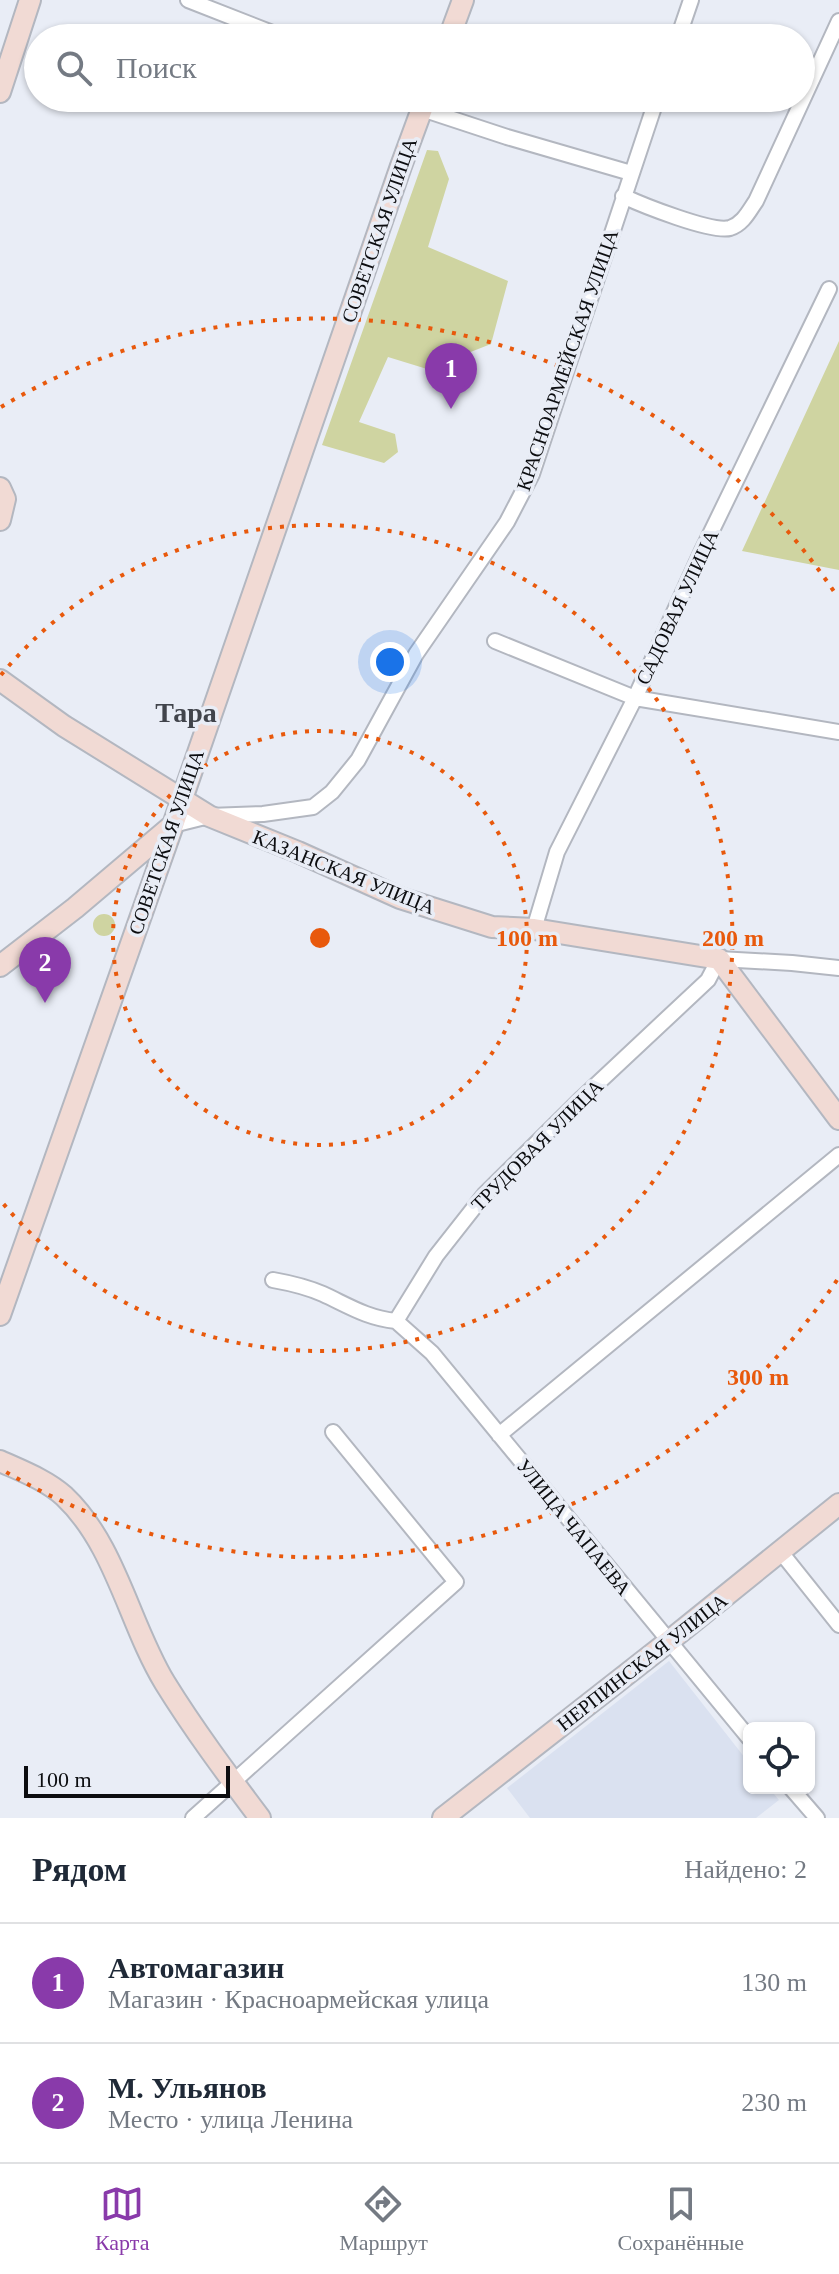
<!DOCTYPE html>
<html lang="ru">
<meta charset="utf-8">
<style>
body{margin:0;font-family:Georgia,serif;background:#f2f2f3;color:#1f2937}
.controls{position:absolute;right:24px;bottom:24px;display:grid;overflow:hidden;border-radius:12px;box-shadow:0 2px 6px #0004}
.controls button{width:72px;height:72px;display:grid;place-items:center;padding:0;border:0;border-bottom:2px solid #e0e1e3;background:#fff;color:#1f2937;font:40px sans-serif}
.scale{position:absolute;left:24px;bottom:20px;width:206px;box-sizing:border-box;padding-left:8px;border:4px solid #0c0d10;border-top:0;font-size:22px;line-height:28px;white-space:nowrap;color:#0c0d10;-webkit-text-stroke:6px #e9edf6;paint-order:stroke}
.you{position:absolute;left:390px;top:662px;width:28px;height:28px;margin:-20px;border:6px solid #fff;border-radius:50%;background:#1a73e8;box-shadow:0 0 0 12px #1a73e833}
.badge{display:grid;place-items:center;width:52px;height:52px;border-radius:50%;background:#893aaa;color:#fff;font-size:26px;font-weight:700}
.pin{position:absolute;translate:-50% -66px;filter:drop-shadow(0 2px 4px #0008)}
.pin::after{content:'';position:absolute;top:42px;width:28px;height:24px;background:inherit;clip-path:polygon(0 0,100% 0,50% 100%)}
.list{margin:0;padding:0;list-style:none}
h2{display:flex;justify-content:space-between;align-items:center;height:104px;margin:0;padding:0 32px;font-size:34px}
h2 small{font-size:26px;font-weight:400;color:#747a83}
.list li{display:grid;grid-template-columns:52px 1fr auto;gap:24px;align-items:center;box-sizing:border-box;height:120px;padding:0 32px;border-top:2px solid #e0e1e3}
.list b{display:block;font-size:30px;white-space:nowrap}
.list p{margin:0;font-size:26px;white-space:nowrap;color:#747a83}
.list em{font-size:26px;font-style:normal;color:#747a83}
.icon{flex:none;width:44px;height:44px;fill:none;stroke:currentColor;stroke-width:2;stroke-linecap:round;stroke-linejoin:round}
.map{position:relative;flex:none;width:839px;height:1818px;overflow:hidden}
.search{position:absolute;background:#fff;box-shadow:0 2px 6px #0004;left:24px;right:24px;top:24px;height:88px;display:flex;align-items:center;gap:20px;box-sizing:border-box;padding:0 28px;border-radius:44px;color:#747a83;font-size:30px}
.sheet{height:344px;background:#fff}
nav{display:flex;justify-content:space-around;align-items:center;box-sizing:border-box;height:112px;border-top:2px solid #e0e1e3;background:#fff;font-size:22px;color:#747a83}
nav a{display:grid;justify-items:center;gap:4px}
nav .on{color:#893aaa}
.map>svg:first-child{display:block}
.built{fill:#dae1f0}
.green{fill:#cfd4a1}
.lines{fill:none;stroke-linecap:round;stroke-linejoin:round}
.minor-casing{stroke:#b3b7c0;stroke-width:18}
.secondary-casing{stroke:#b3b7c0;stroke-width:24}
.minor{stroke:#fff;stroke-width:14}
.secondary{stroke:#f1dad4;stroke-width:20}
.ring{fill:none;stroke:#e8590c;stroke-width:4;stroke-dasharray:4 8}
.labels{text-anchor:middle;stroke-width:7;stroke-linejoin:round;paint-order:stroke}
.street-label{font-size:20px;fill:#0c0d10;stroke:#e9edf6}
.district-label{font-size:28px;font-weight:bold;fill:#41444b;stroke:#e9edf6}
.centre{fill:#e8590c;stroke:#e9edf6;stroke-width:4}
.ring-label{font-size:24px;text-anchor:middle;font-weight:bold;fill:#e8590c;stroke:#e9edf6;stroke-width:7;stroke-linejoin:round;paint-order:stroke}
</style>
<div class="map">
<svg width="839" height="1818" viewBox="0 0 839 1818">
<rect width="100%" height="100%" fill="#e9edf6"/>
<path class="built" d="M669,1661L749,1763V1788H769L779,1800L756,1818H530L507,1788Z"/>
<path class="green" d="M427,150L438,151L449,179L428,247L508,281L491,344L427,369L388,357L359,422L395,434L398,452L384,463L322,445Z
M839,341V570L742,551Z
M93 925a11 11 0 1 1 22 0a11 11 0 1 1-22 0Z"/>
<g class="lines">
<g class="minor-casing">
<path id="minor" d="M188,0L285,38
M678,38L691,0
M422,109L507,137L631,173
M623,196C642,205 712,233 730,228C743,224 749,211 756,201L839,21
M495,641L635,698L839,732
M173,825L209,816L263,814L313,807L332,792L358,760L416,654L507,522L532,474L657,98
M534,929L557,852L635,698L701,553L829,289
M273,1280C290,1283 307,1287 323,1294C349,1306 367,1318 396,1321L436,1256L484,1195L582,1098L708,980L719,959L792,963L839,968
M396,1321L432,1353L749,1738
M499,1435L839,1155
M780,1551L839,1625
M791,1788L817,1818
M193,1818L456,1582L333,1432"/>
</g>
<g class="secondary-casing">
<path id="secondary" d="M449,38L463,0
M0,92L30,0
M0,488L5,499L0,520
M0,680L64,726L209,816L298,852L400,898L492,927L534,929L719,959L839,1119
M0,966L75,908L173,825
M0,1315L173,825L401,166L426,98
M0,1461C22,1471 46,1480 64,1496C116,1545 129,1624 165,1683C194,1730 227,1774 260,1818
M443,1818L668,1642L839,1504"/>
</g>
<use href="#minor" class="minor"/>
<use href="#secondary" class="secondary"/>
</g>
<g class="ring">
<circle cx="320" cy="938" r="207"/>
<path d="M1 675A413 413 0 1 1 1 1201"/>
<path d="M837 1280A620 620 0 0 1 1 1469M1 407A620 620 0 0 1 837 596"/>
</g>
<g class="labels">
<g class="street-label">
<text transform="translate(379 230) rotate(-71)" y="7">СОВЕТСКАЯ УЛИЦА</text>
<text transform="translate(567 360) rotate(-71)" y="7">КРАСНОАРМЕЙСКАЯ УЛИЦА</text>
<text transform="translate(677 607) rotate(-65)" y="7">САДОВАЯ УЛИЦА</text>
<text transform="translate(166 842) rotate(-71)" y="7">СОВЕТСКАЯ УЛИЦА</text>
<text transform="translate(344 872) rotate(22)" y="7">КАЗАНСКАЯ УЛИЦА</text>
<text transform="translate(537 1145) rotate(-45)" y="7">ТРУДОВАЯ УЛИЦА</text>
<text transform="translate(574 1527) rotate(51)" y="7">УЛИЦА ЧАПАЕВА</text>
<text transform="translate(642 1662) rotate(-38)" y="7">НЕРПИНСКАЯ УЛИЦА</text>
</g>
<g class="district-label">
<text x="186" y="722">Тара</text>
</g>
</g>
<circle cx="320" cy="938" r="12" class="centre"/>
<g class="ring-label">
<text x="527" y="946">100 m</text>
<text x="733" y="946">200 m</text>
<text x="758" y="1385">300 m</text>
</g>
</svg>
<div class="controls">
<button><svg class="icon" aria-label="locate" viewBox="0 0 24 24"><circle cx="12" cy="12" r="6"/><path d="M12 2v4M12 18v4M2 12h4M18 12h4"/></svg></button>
</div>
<div class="scale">100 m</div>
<div class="you"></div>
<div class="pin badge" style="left:451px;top:409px">1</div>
<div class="pin badge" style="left:45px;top:1003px">2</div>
<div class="search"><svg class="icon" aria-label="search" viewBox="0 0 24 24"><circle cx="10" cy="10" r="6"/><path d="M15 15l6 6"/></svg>Поиск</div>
</div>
<section class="sheet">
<h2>Рядом<small>Найдено: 2</small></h2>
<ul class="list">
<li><span class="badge">1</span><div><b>Автомагазин</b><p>Магазин · Красноармейская улица</p></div><em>130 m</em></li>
<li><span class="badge">2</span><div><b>М. Ульянов</b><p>Место · улица Ленина</p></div><em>230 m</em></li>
</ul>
</section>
<nav>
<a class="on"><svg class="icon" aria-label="map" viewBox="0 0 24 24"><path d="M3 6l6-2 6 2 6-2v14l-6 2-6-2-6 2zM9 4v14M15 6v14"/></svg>Карта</a>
<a><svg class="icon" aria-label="directions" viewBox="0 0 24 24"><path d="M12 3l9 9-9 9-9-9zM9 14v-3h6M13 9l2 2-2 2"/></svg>Маршрут</a>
<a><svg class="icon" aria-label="saved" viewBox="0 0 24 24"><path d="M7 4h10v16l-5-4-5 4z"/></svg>Сохранённые</a>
</nav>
